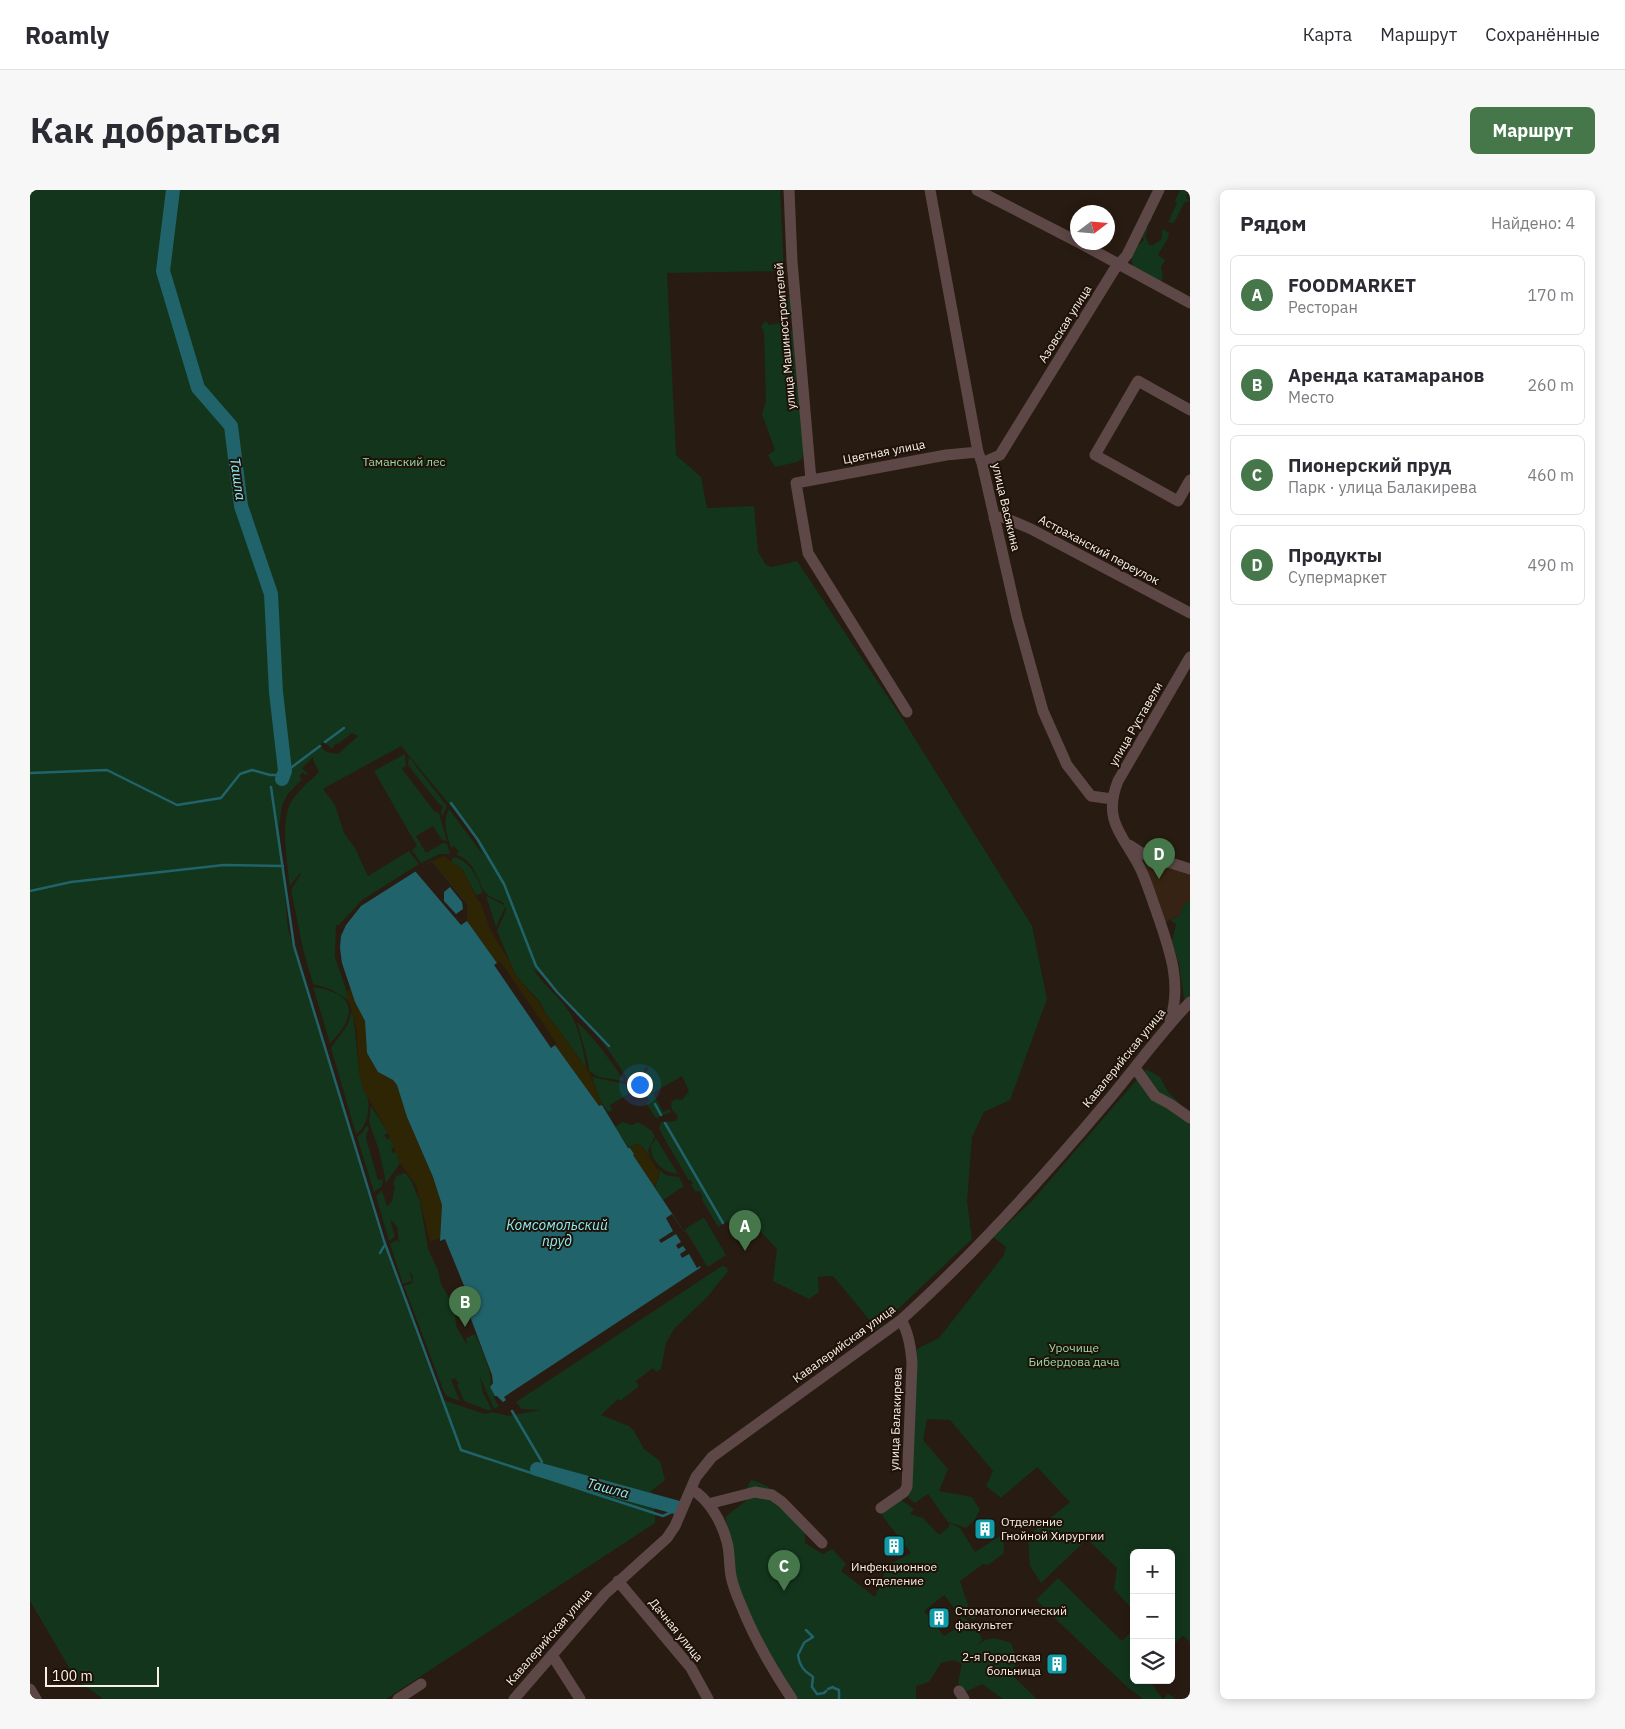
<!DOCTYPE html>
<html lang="ru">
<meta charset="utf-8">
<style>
body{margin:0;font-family:"IBM Plex Sans",sans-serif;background:#f7f7f7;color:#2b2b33}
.controls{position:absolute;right:15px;bottom:15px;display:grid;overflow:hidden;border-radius:8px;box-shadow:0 2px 12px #0003}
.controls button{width:45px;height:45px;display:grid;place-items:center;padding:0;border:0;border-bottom:1px solid #e1e1e2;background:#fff;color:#2b2b33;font:25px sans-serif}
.compass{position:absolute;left:1040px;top:15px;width:45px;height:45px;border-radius:50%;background:#fff;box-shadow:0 2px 12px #0003;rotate:74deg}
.scale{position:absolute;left:15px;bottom:12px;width:114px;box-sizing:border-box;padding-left:5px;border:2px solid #faf0e9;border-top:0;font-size:14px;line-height:18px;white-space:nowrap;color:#faf0e9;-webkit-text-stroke:4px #1e1208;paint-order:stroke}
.you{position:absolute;left:609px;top:894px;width:18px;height:18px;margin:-12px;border:4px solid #fff;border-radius:50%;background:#1a73e8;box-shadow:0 0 0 8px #1a73e833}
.badge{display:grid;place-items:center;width:32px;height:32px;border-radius:50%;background:#45774a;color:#fff;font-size:16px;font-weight:700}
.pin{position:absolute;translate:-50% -41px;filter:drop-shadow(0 1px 2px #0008)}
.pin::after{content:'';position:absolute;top:26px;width:18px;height:15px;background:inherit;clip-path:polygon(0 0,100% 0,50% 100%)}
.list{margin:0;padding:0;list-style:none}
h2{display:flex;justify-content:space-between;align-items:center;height:65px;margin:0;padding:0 20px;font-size:21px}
h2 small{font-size:16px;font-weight:400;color:#7c7c81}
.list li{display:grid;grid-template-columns:32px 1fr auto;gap:15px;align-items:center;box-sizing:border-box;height:80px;margin:0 10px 10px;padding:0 10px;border:1px solid #e1e1e2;border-radius:8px}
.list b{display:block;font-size:19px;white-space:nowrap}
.list p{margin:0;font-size:16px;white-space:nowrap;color:#7c7c81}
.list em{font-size:16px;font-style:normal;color:#7c7c81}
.icon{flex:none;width:28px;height:28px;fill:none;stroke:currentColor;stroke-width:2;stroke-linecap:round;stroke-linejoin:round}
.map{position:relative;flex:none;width:1160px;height:1509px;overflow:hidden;border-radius:8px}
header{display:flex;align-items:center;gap:30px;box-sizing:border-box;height:70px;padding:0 25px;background:#fff;border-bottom:1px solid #e1e1e2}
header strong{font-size:24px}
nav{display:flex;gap:28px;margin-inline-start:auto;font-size:18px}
.intro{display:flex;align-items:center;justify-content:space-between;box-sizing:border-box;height:120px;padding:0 30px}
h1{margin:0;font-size:35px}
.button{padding:12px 22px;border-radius:8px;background:#45774a;color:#fff;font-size:18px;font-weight:700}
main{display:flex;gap:30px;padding:0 30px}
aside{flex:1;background:#fff;border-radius:8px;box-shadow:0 2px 12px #0003}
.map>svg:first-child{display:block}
.built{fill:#362314}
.green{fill:#13351c;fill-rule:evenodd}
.sand{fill:#2d2504}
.water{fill:#21636a}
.pier{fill:#281b11;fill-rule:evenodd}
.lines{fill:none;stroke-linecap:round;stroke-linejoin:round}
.stream{stroke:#21636a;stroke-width:2.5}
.river{stroke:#21636a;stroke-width:14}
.minor{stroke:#5d4747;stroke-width:11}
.labels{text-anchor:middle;stroke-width:4;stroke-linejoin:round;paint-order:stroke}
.street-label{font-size:12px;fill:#faf0e9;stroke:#1e1208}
.park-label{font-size:12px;fill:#9bdaa7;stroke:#1e1208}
.poi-label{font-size:12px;fill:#faf0e9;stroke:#1e1208;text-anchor:start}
.water-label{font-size:14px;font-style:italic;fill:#89eef9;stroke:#1e1208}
</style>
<header>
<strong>Roamly</strong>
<nav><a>Карта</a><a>Маршрут</a><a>Сохранённые</a></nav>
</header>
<div class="intro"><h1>Как добраться</h1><a class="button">Маршрут</a></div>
<main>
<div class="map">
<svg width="1160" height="1509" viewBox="0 0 1160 1509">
<rect width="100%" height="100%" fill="#281b11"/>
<path class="built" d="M1113,669L1160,683V710L1151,718L1152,724L1135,732Z"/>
<path class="green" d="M0,0H750L754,81L637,83L646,265L671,287L677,318L724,316L728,362L736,375L742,377L767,371L872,528L1002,736L1017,809L980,910L954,922L942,947L937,1011L942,1049L847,1139L803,1086L788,1087L789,1102L779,1109L743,1091L747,1059L727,1038L715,1042L708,1031L695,1032L688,1037L671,1008L673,1007L669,1001L666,1002L661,995L663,993L661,990L659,991L629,939L631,932L646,931L648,926L642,920L641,913L645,909L652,910L659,901L652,886L623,903L633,922L640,919L641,922L626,928L616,913L619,911L617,907L614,908L611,905L614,903L612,899L607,900L603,892L619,879L616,876L614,881L598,890C574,850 539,809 503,778C512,795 530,806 540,823C549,838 554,861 556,878L529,840L516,824L510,812L486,786L467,741L476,720L475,717L466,737L456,706L474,715V713C468,710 458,707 454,701C447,688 443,669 426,665L429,662L424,656L421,658C417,644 412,632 419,619L453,665L443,643L371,556L293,599L305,615L314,643L325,658L338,686L379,661L389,674L332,710L309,735H306L305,767L320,811L300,799L283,794L273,759L261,700L271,684L270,683L260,696C257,677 251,631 260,614C266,602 279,592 289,582L283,570L284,566L272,578L278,584L276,585L273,582L269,586L272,589L257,605L252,616L249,636L258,739L351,1046L410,1208L416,1211L455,1224L462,1222L479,1226L510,1220L491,1219L486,1212L692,1076L696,1077L698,1081L679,1105L644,1139L636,1153L631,1179L626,1182L623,1178L606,1191L609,1196L590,1211L588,1209L571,1225L599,1236L604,1241L614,1259L630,1271L635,1290L621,1301L625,1324V1333L356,1509H73L46,1489L0,1411ZM322,543L328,546L308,564L296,562L290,555L294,552L302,559L306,553L308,554Z
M1148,0H1159L1156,7L1160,11L1154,13L1144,33L1138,32L1147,13L1145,10L1150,1Z
M1113,26L1123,27L1120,32H1114L1112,35L1118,39L1115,45L1119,55H1123L1131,50L1133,39L1139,43L1138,48L1128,65L1135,70L1131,77L1133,88L1131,91L1124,90L1103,78L1101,63L1114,50L1112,46L1106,43Z
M762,108L764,125L754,131L756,138L765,142L774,256L772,269L767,272L745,277L738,265L745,260L732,224L736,211L734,142L731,136L736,131L739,135L750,133L749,110Z
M375,564L376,576L372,579L405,622L409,623L417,651L412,650L403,636L386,646L396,663L413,653L417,654L420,664H410L391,673L382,660L387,656L344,581Z
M379,567L417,616L412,627L411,622L413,616L409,614L378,575Z
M423,667C440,670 448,688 453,703L446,705L432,679L421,673Z
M1160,710V805L1159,808L1154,809L1149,774L1142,752L1146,734L1140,730L1152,724L1151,718Z
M283,797C326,803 329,825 300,853Z
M322,821C326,840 326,860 329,879C330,890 335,899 338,909C340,920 337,938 326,944L301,858L318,834Z
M547,832C566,850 580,869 594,891L569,887L559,881L558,871Z
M1116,879L1130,887L1138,902L1160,924V1452L1153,1446L1141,1456V1363H1104V1421L1084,1399L1087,1378L1057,1349L1011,1393L1000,1376L998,1346L1040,1312L1007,1277L971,1308L956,1296L963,1281L920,1230L897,1229L893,1250L918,1279L909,1301L942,1307L950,1320L943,1332L936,1338L918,1332L898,1304L885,1313L879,1309L878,1304L887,1159L909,1148L974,1065L976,1057L963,1047L1002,1011Z
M562,887L595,894L600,903L580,915L582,920L578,922L570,910Z
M341,916L358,943L354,945L357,950L360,948L364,957L361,959L363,963L366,962L370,973L356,993L349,960L339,932Z
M592,932L602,935L608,932L621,940L625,946L618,961L622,969L612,956L606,954L599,958L585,937Z
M337,935L339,940L336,944V948L348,990L353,989L352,996L344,1002L327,947L332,943Z
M626,948L648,984C633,983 620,971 621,956Z
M628,978L635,985L649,987L654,996L633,1010L625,997L630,983Z
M375,983L381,990L390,1012L398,1059L408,1080L411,1094L425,1118L426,1136L437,1155L436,1148L445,1144C450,1155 464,1185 460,1196L465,1206L463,1207L469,1216L464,1219L450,1187L453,1203L462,1220H457L434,1211L427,1194H429L425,1188L421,1190L430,1211L417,1206L414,1202L374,1096L382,1093L383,1087L379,1080L382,1091L373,1094L360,1054L367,1050L369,1053L367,1037L360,1029L365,1047L359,1051L346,1006L352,1000L357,1016L362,1011L365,996L363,994L366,986Z
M673,1028L675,1029L696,1065L678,1077L655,1039Z
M721,1290C739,1293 769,1319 774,1337C776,1342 775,1348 775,1353L793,1364L802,1359L816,1374L811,1381L845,1407L858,1375L881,1363L851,1324L870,1309L884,1319L880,1324L893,1328L909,1345L919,1337V1333L930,1338L945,1362L973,1344L974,1363L958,1375L953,1374L930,1391L939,1418L949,1424L944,1429L927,1422L914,1405L894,1421L914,1446L928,1437L931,1426C942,1432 948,1438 952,1450L939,1465C955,1447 957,1445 981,1453L987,1468L983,1486L1007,1509H973L952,1494L933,1503L928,1492L932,1474L924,1470L911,1473L899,1492L886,1496V1509H765L718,1427L703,1375L700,1345L695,1327L718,1309L716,1299Z
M1028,1388L1092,1451L1104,1439V1489L1096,1496L1006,1410Z
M1104,1490H1119L1133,1509L1138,1504L1146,1509H1113L1096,1496Z"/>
<path class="sand" d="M414,666L432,679L441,695L446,708L451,713L460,739L480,772L484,782L496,798L509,812L516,824L529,840L559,882L572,915L569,916L525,855L527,854L470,771L467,773L437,731V714L402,671Z
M320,799L325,812L335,831L337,863L348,882L363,890L367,895L377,927L403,987L412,1015L410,1048L400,1052L386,995L370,973L358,943L333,899L329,883L326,837L316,801Z
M606,954L612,956L630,983L624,997L603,965L604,964L600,958Z"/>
<path class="water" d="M402,671L437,714V731L467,773L464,775L521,858L525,855L569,916L572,915L598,958H600L604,964L603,965L653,1040L657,1042L676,1074L474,1207L476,1210L473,1212L467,1206H465L460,1197L463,1193L462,1185L432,1105L437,1103L415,1049L410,1051L412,1015L403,987L377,927L367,895L363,890L348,882L337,863L335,831L325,812L312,773L310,758L311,746L316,735L331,716Z"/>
<path class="pier" d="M402,671L437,714V731L431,735L385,681ZM420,697L432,712L433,719L426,724L414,711V702Z
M642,1024L653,1040L657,1042L676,1074L671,1078L670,1076L667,1078L659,1064L652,1068L650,1064L656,1060L653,1056L648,1059L646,1055L651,1052L646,1044L631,1053L629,1050L643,1041L636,1028Z"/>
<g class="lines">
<path class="stream" d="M295,552L314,538
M0,583L77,580L147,615L191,608L210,584L222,580L240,585H254
M254,583L290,556
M241,597L264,756L354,1051L431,1260L633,1326L648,1319
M421,613L448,650L474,694L506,776L527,802L579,856
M0,701L41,692L194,675L253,676
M625,914L631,925
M635,933L693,1033
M350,1063L354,1056
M482,1221L512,1272
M516,1278L519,1282
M775,1452L783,1447L776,1440
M769,1463L774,1453
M768,1465C769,1475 773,1481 782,1486
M782,1496L783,1487
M782,1497L787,1504
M804,1498L809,1500
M798,1499L803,1497
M788,1504L794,1503L796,1501
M809,1509V1501"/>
<path class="river" d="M143,0L133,81L168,198L201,236L211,316L241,404L246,502L255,581L252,589
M507,1279L649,1318"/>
<path class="minor" d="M759,0L762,71L781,290
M900,0L948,262L952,273L987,427L1013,521L1037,575L1061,606L1082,609
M947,0L1048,52
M1048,52L1160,113
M1160,220L1108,191L1065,265L1148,311L1160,290
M952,273L970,265L1084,80L1097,65L1129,0
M964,328L973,327L1001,339L1160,423
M877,522L778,363L766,293L916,265L948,262
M1099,655L1113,664L1160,679
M1140,831C1152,794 1140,761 1128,726C1123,712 1118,696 1112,682C1096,647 1071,633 1088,591L1160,467
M1105,878L1125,906L1140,914L1160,928
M661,1299C679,1309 692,1332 697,1352C700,1363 699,1375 701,1386C703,1396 707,1406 711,1415C724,1448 742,1479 762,1509
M678,1314L725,1302L742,1305L752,1312L792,1353
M851,1318L874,1302L877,1297L882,1173C881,1158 879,1143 871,1130
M588,1391L661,1478L678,1509
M522,1465L550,1509
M0,1499L6,1509
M929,1501L934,1509
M368,1509L391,1494
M484,1509L575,1404L637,1348L645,1336L666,1287L682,1267L871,1130C944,1064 1011,990 1075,914C1104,880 1129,844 1160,812"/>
</g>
<defs>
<g id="building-square" transform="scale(1.125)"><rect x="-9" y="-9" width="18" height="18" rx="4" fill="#0f9aa8" stroke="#1e1208"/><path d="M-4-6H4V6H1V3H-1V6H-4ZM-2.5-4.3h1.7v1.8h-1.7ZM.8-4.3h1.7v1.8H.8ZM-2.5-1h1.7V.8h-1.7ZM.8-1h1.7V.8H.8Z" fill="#fff"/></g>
</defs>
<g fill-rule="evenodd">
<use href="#building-square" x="955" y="1339"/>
<use href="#building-square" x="864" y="1356"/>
<use href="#building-square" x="909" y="1428"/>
<use href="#building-square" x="1027" y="1474"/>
</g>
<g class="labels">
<g class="street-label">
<text transform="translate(1035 134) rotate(-58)" y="4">Азовская улица</text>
<text transform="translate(755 146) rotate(-95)" y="4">улица Машиностроителей</text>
<text transform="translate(854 262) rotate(-11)" y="4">Цветная улица</text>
<text transform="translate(976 317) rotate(77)" y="4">улица Васякина</text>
<text transform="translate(1069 360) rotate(28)" y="4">Астраханский переулок</text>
<text transform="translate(1106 534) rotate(-60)" y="4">улица Руставели</text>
<text transform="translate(1094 868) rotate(-51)" y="4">Кавалерийская улица</text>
<text transform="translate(814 1154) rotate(-36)" y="4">Кавалерийская улица</text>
<text transform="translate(866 1229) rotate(-88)" y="4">улица Балакирева</text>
<text transform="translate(646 1440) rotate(51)" y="4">Дачная улица</text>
<text transform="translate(519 1447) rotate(-49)" y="4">Кавалерийская улица</text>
</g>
<g class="park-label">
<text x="374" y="276">Таманский лес</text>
<text x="1044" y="1162">Урочище<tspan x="1044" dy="14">Бибердова дача</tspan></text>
</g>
<g class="poi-label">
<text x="971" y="1336">Отделение<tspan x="971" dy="14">Гнойной Хирургии</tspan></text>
<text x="864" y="1381" text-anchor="middle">Инфекционное<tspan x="864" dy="14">отделение</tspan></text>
<text x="925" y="1425">Стоматологический<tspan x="925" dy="14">факультет</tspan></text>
<text x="1011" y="1471" text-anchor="end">2-я Городская<tspan x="1011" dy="14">больница</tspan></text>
</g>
<g class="water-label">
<text transform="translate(208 289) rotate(82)" y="5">Ташла</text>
<text x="527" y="1040">Комсомольский<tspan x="527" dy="16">пруд</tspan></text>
<text transform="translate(578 1298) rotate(15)" y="5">Ташла</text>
</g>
</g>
</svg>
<div class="controls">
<button>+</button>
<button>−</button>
<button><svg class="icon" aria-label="layers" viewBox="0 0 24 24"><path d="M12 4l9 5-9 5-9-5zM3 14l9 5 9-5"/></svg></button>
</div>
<svg class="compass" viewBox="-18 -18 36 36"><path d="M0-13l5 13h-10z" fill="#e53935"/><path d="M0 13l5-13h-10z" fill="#7c7c81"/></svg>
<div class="scale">100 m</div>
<div class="you"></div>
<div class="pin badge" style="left:715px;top:1061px">A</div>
<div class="pin badge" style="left:435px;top:1137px">B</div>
<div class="pin badge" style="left:754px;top:1401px">C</div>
<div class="pin badge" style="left:1129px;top:689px">D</div>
</div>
<aside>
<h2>Рядом<small>Найдено: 4</small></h2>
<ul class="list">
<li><span class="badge">A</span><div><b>FOODMARKET</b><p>Ресторан</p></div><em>170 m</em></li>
<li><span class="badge">B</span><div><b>Аренда катамаранов</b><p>Место</p></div><em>260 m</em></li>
<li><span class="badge">C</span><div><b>Пионерский пруд</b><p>Парк · улица Балакирева</p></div><em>460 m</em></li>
<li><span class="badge">D</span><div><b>Продукты</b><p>Супермаркет</p></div><em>490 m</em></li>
</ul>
</aside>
</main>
